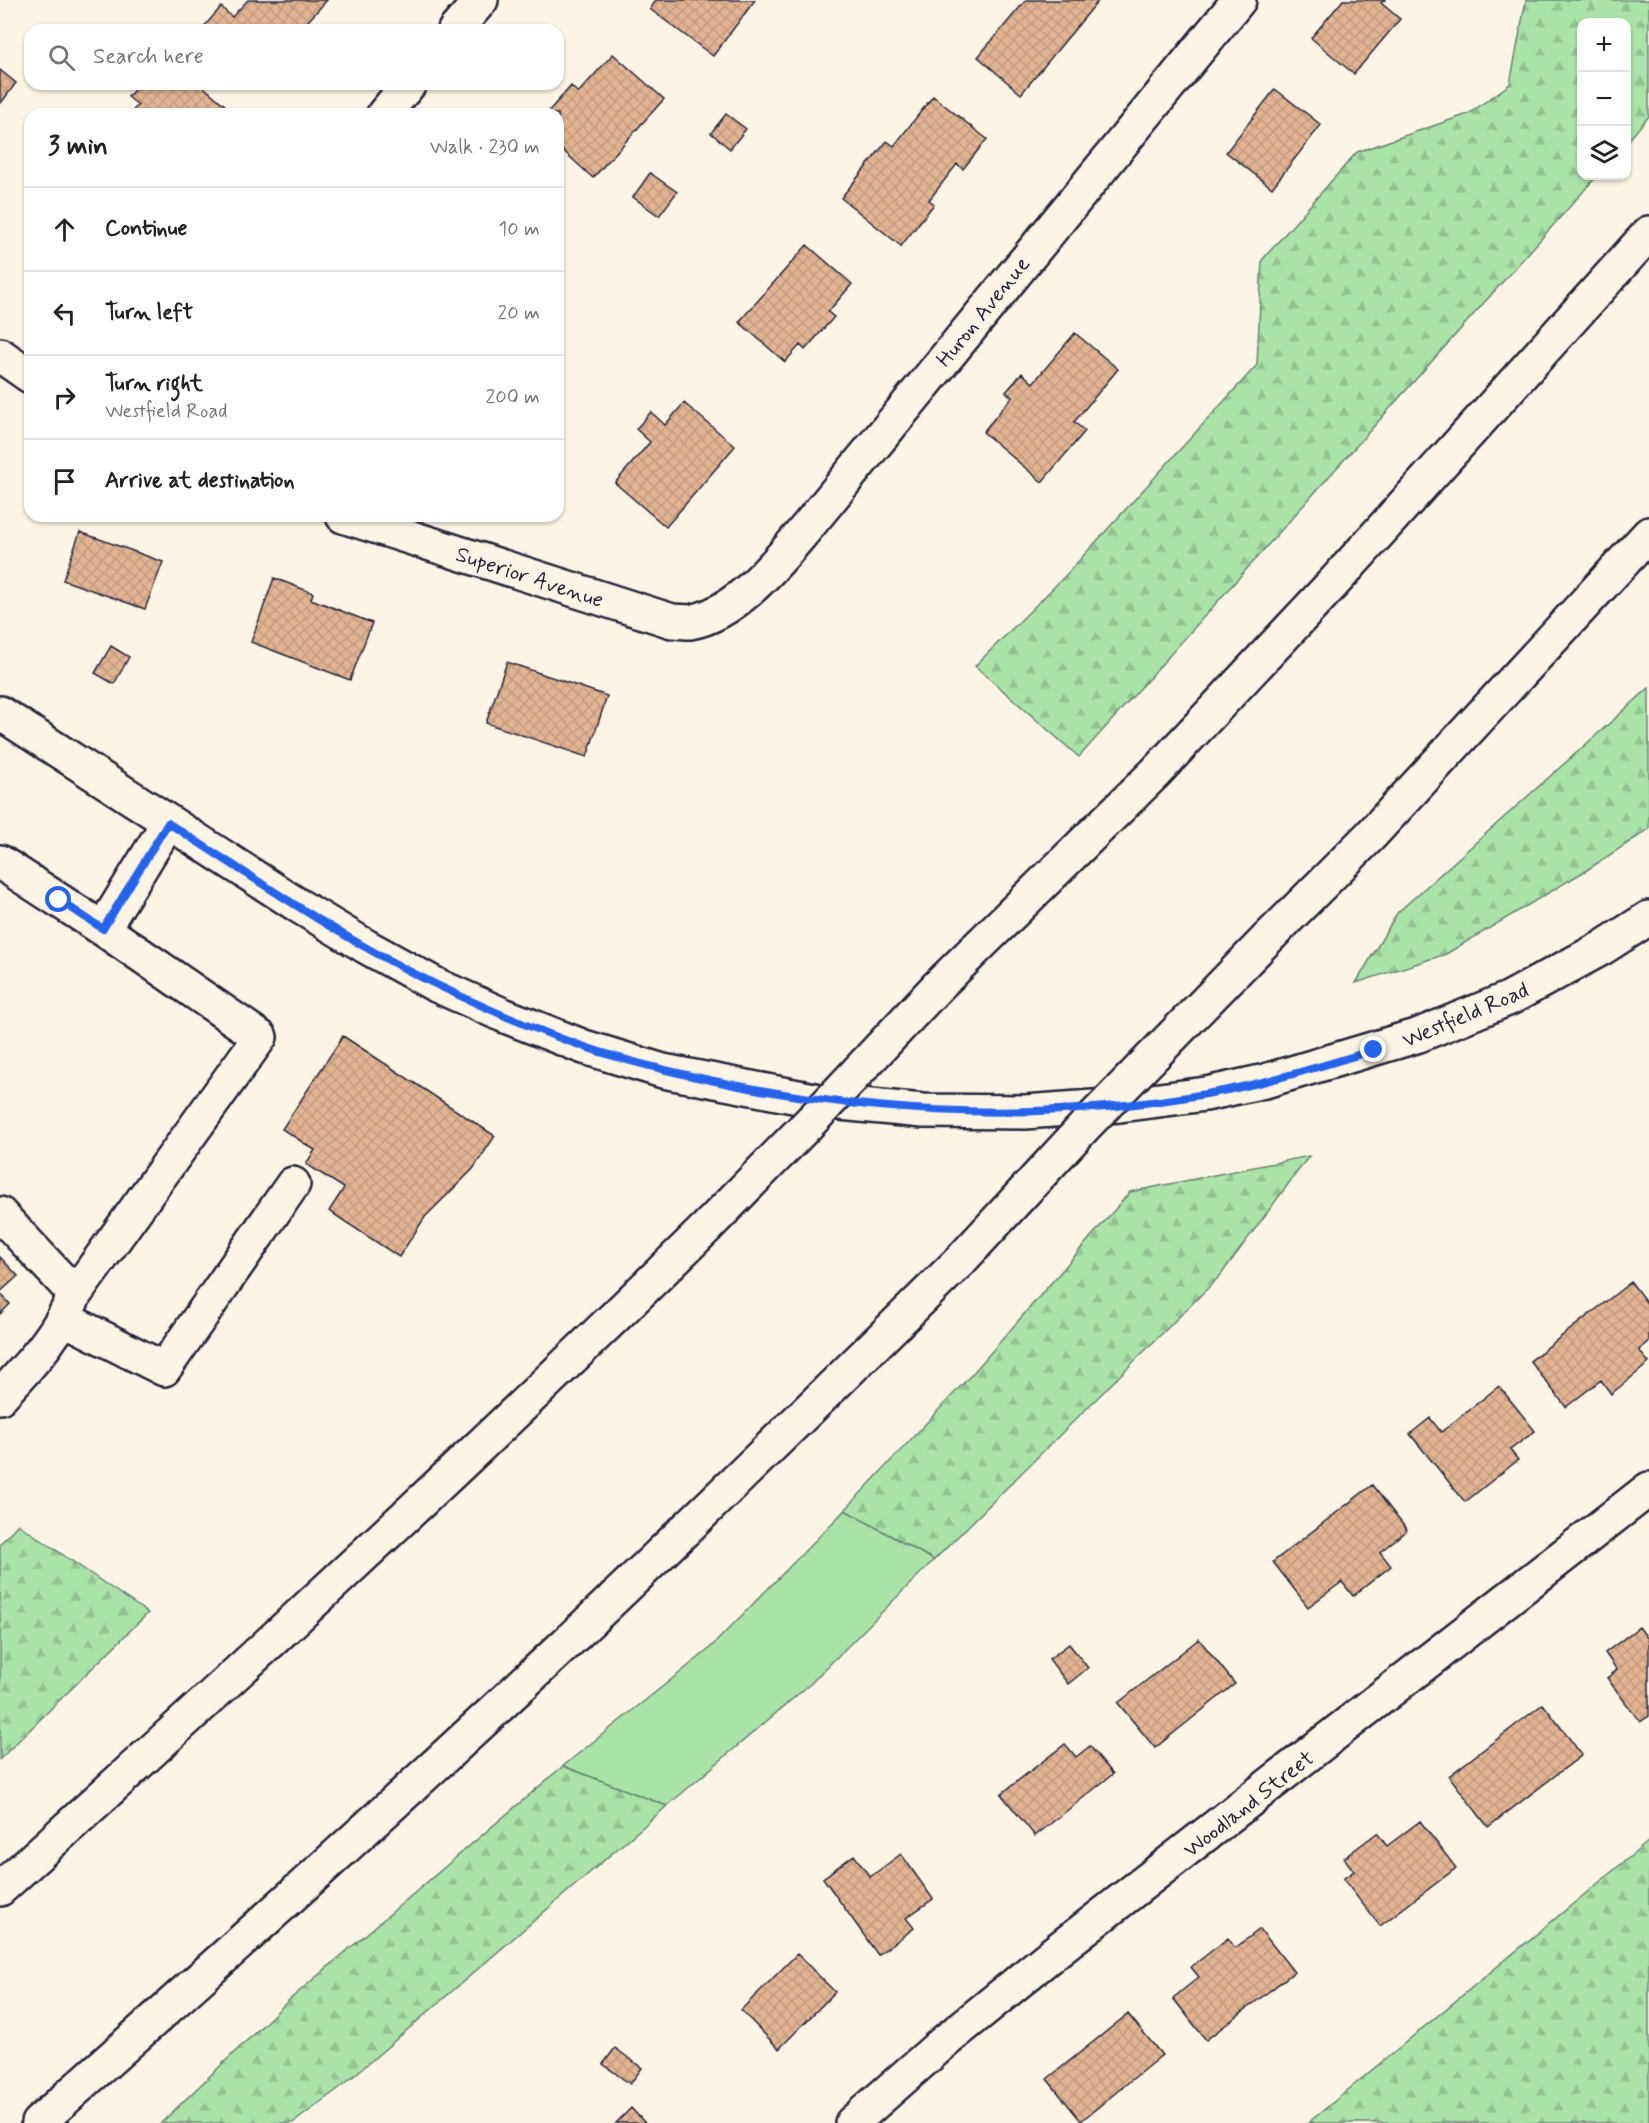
<!DOCTYPE html>
<meta charset="utf-8">
<style>
body{margin:0;font-family:Mynerve,sans-serif;background:#f2f2f2;color:#222}
.controls{position:absolute;right:18px;top:18px;display:grid;overflow:hidden;border-radius:12px;box-shadow:0 2px 4px #0004}
.controls button{width:54px;height:54px;display:grid;place-items:center;padding:0;border:0;border-bottom:2px solid #e0e0e0;background:#fff;color:#222;font:30px sans-serif}
.stop{position:absolute;width:18px;height:18px;margin:-14px;border:4px solid #2563eb;border-radius:50%;background:#fff}
.stop.end{background:#2563eb;border-color:#fff;box-shadow:0 2px 6px #0008}
.list{margin:0;padding:0;list-style:none}
h2{display:flex;justify-content:space-between;align-items:center;height:78px;margin:0;padding:0 24px;font-size:26px}
h2 small{font-size:20px;font-weight:400;color:#767676}
.list li{display:grid;grid-template-columns:39px 1fr auto;gap:18px;align-items:center;box-sizing:border-box;height:84px;padding:0 24px;border-top:2px solid #e0e0e0}
.list b{display:block;font-size:22px;white-space:nowrap}
.list p{margin:0;font-size:20px;white-space:nowrap;color:#767676}
.list em{font-size:20px;font-style:normal;color:#767676}
.icon{flex:none;width:33px;height:33px;fill:none;stroke:currentColor;stroke-width:2;stroke-linecap:round;stroke-linejoin:round}
.map{position:relative;flex:none;width:1649px;height:2123px;overflow:hidden}
.search{position:absolute;background:#fff;box-shadow:0 2px 4px #0004;left:24px;top:24px;width:540px;height:66px;display:flex;align-items:center;gap:15px;box-sizing:border-box;padding:0 21px;border-radius:18px;color:#767676;font-size:22px}
.panel{position:absolute;background:#fff;box-shadow:0 2px 4px #0004;left:24px;top:108px;width:540px;height:414px;border-radius:18px}
.map>svg:first-child{display:block}
.grass{fill:#aae3a8;stroke:#668272;stroke-width:1.5}
.forest{fill:url(#forest-firs);stroke:#668272;stroke-width:1.5}
.building{fill:url(#building-cross-hatch);stroke:#22223b;stroke-width:1.5}
.lines{fill:none;stroke-linecap:round;stroke-linejoin:round}
.minor-casing{stroke:#22223b;stroke-width:38}
.major-casing{stroke:#22223b;stroke-width:38}
.highway-casing{stroke:#22223b;stroke-width:38}
.minor{stroke:#fcf5e5;stroke-width:33}
.major{stroke:#fcf5e5;stroke-width:33}
.highway{stroke:#fcf5e5;stroke-width:33}
.highway-bridge-casing{stroke:#22223b;stroke-width:38;stroke-linecap:butt}
.highway-bridge{stroke:#fcf5e5;stroke-width:33}
.route{stroke:#2563eb;stroke-width:8}
.labels{text-anchor:middle;stroke-width:5;stroke-linejoin:round;paint-order:stroke}
.street-label{font-size:22px;fill:#22223b;stroke:#fcf5e5}
</style>
<div class="map">
<svg width="1649" height="2123" viewBox="0 0 1649 2123">
<defs>
<pattern id="forest-firs" width="22" height="20" patternUnits="userSpaceOnUse" patternTransform="scale(1.5)"><rect width="22" height="20" fill="#aae3a8"/><path d="M5 1l3.5 6h-7zM16 11l3.5 6h-7z" fill="#92c292"/></pattern>
<pattern id="building-cross-hatch" width="8" height="8" patternUnits="userSpaceOnUse" patternTransform="scale(1.5)"><rect width="8" height="8" fill="#e2b492"/><path d="M0 0l8 8M0 8l8-8" fill="none" stroke="#c29a7f"/></pattern>
</defs>
<rect width="100%" height="100%" fill="#fcf5e5"/>
<filter id="ink" filterUnits="userSpaceOnUse"><feTurbulence type="fractalNoise" baseFrequency=".0167" numOctaves="2"/><feDisplacementMap in="SourceGraphic" scale="12" xChannelSelector="R" yChannelSelector="G"/><feConvolveMatrix kernelMatrix="1 2 1 2 8 2 1 2 1" color-interpolation-filters="sRGB"/></filter>
<g filter="url(#ink)">
<path class="grass" d="M845,1510L934,1560L810,1684L667,1806L563,1766L707,1651Z"/>
<path class="forest" d="M1526,0H1649V116L1627,142L1626,22H1582V176H1597L1079,757L975,666L1064,577L1257,365L1262,260L1357,152L1468,114L1510,84Z
M1649,688V829L1590,868L1446,954L1356,983L1397,913Z
M1309,1156L1220,1276L934,1560L845,1510L973,1373L1130,1192Z
M18,1524L148,1613L0,1759V1544Z
M563,1766L667,1806L342,2086L293,2123H161L288,2001Z
M1649,1841V2123H1308Z"/>
<path class="building" d="M248,0H327L300,30H201L221,7L232,17Z
M656,0H755L713,56L650,9Z
M1026,0H1099L1021,94L978,57Z
M1343,0H1385L1381,3L1400,19L1354,74L1311,38Z
M613,54L664,99L593,178L558,146V114H546L571,86L578,93Z
M0,70L16,83L1,103L0,102Z
M139,84H200L234,113L130,114L138,105L128,97Z
M1275,89L1321,125L1272,188L1226,152Z
M933,96L987,139L963,169L957,164L929,200L934,204L901,246L841,198L887,141L894,146Z
M726,114L746,129L730,149L711,133Z
M650,173L677,192L659,216L633,197Z
M807,245L852,284L828,312L834,317L805,350L800,345L785,362L739,322Z
M1075,333L1118,369L1074,422L1085,431L1042,482L983,432L1012,397L1006,392L1022,373L1033,383Z
M684,403L735,446L666,527L615,483L650,442L636,429L651,412L665,425Z
M80,532L163,562L145,609L63,580Z
M274,578L313,593L311,599L372,623L350,680L251,642Z
M111,646L129,657L114,684L95,673Z
M507,662L607,696L587,757L486,723Z
M343,1036L495,1136L473,1169L425,1217L399,1257L329,1211L344,1188L306,1164L315,1150L282,1129Z
M0,1257L18,1276L0,1292Z
M1631,1282L1649,1306V1342L1639,1350L1649,1363L1611,1394L1601,1380L1566,1407L1530,1361Z
M0,1293L10,1304L0,1314Z
M1499,1386L1535,1431L1510,1450L1518,1460L1465,1502L1410,1434L1430,1418L1441,1432Z
M1372,1485L1407,1530L1380,1552L1391,1566L1353,1596L1342,1582L1308,1607L1273,1562Z
M1639,1627L1649,1640V1716L1640,1722L1607,1678L1617,1670L1605,1653Z
M1199,1639L1235,1684L1155,1748L1118,1703Z
M1069,1644L1088,1668L1068,1684L1049,1659Z
M1543,1704L1582,1755L1488,1827L1449,1776Z
M1065,1744L1076,1757L1090,1746L1113,1774L1035,1836L1001,1794Z
M1420,1821L1456,1868L1380,1926L1343,1879L1354,1871L1344,1858L1377,1833L1387,1846Z
M901,1854L933,1899L906,1918L914,1928L878,1955L823,1878L854,1855L870,1877Z
M1260,1929L1294,1972L1206,2040L1173,1998L1199,1977L1191,1967L1228,1938L1235,1948Z
M797,1954L835,1992L779,2049L741,2010Z
M1128,2014L1162,2055L1081,2121L1047,2079Z
M615,2048L642,2068L630,2084L603,2064Z
M631,2108L645,2123H616Z"/>
<g class="lines">
<g class="minor-casing">
<path id="minor" d="M455,30L481,0
M384,114L409,84
M0,355L30,376
M343,516L672,621C678,621 684,622 690,622C737,614 779,560 808,526L1239,0
M0,862L103,929
M0,1214L75,1294
M65,1319L164,1369L293,1184
M0,1397C31,1363 57,1337 75,1294L260,1037L103,929L168,823
M852,2123L943,2043L1051,1955L1649,1489"/>
</g>
<g class="major-casing">
<path id="major" d="M0,713L299,906L367,947L436,985L503,1015L584,1047L663,1071L819,1101L923,1111L1025,1112L1120,1105L1206,1094L1265,1081L1419,1035L1510,998L1602,948L1649,918"/>
</g>
<g class="highway-casing">
<path id="highway" d="M1267,939L1371,835L1649,534
M937,987L1155,773L1337,579L1649,233
M0,1889C239,1673 476,1454 706,1228
M38,2123C212,1969 385,1813 555,1654C692,1525 826,1393 960,1261"/>
</g>
<use href="#minor" class="minor"/>
<use href="#major" class="major"/>
<use href="#highway" class="highway"/>
<g class="highway-bridge-casing">
<path id="highway-bridge" d="M706,1228L816,1116L937,987
M960,1261L1084,1127L1267,939"/>
</g>
<use href="#highway-bridge" class="highway-bridge"/>
</g>
</g>
<g class="lines" filter="url(#ink)">
<path class="route" d="M59,900L103,929L168,823C256,879 343,940 437,985C485,1008 535,1030 585,1047C634,1064 684,1075 734,1085C890,1116 1049,1121 1206,1094C1263,1084 1319,1067 1374,1050"/>
</g>
<g class="labels">
<g class="street-label">
<text transform="translate(982 311) rotate(-51)" y="8">Huron Avenue</text>
<text transform="translate(530 576) rotate(18)" y="8">Superior Avenue</text>
<text transform="translate(1465 1014) rotate(-23)" y="8">Westfield Road</text>
<text transform="translate(1248 1803) rotate(-38)" y="8">Woodland Street</text>
</g>
</g>
</svg>
<div class="controls">
<button>+</button>
<button>−</button>
<button><svg class="icon" aria-label="layers" viewBox="0 0 24 24"><path d="M12 4l9 5-9 5-9-5zM3 14l9 5 9-5"/></svg></button>
</div>
<div class="stop" style="left:59px;top:900px"></div>
<div class="stop end" style="left:1374px;top:1050px"></div>
<div class="search"><svg class="icon" aria-label="search" viewBox="0 0 24 24"><circle cx="10" cy="10" r="6"/><path d="M15 15l6 6"/></svg>Search here</div>
<section class="panel">
<h2>3 min<small>Walk · 230 m</small></h2>
<ul class="list">
<li><svg class="icon" aria-label="ahead" viewBox="0 0 24 24"><path d="M12 20V5M6 11l6-6 6 6"/></svg><div><b>Continue</b></div><em>10 m</em></li>
<li><svg class="icon" aria-label="left" viewBox="0 0 24 24"><path d="M17 20v-9H6M10 6l-5 5 5 5"/></svg><div><b>Turn left</b></div><em>20 m</em></li>
<li><svg class="icon" aria-label="right" viewBox="0 0 24 24"><path d="M7 20v-9h11M14 6l5 5-5 5"/></svg><div><b>Turn right</b><p>Westfield Road</p></div><em>200 m</em></li>
<li><svg class="icon" aria-label="arrive" viewBox="0 0 24 24"><path d="M6 21V4h12l-3 4 3 4H6"/></svg><div><b>Arrive at destination</b></div></li>
</ul>
</section>
</div>
